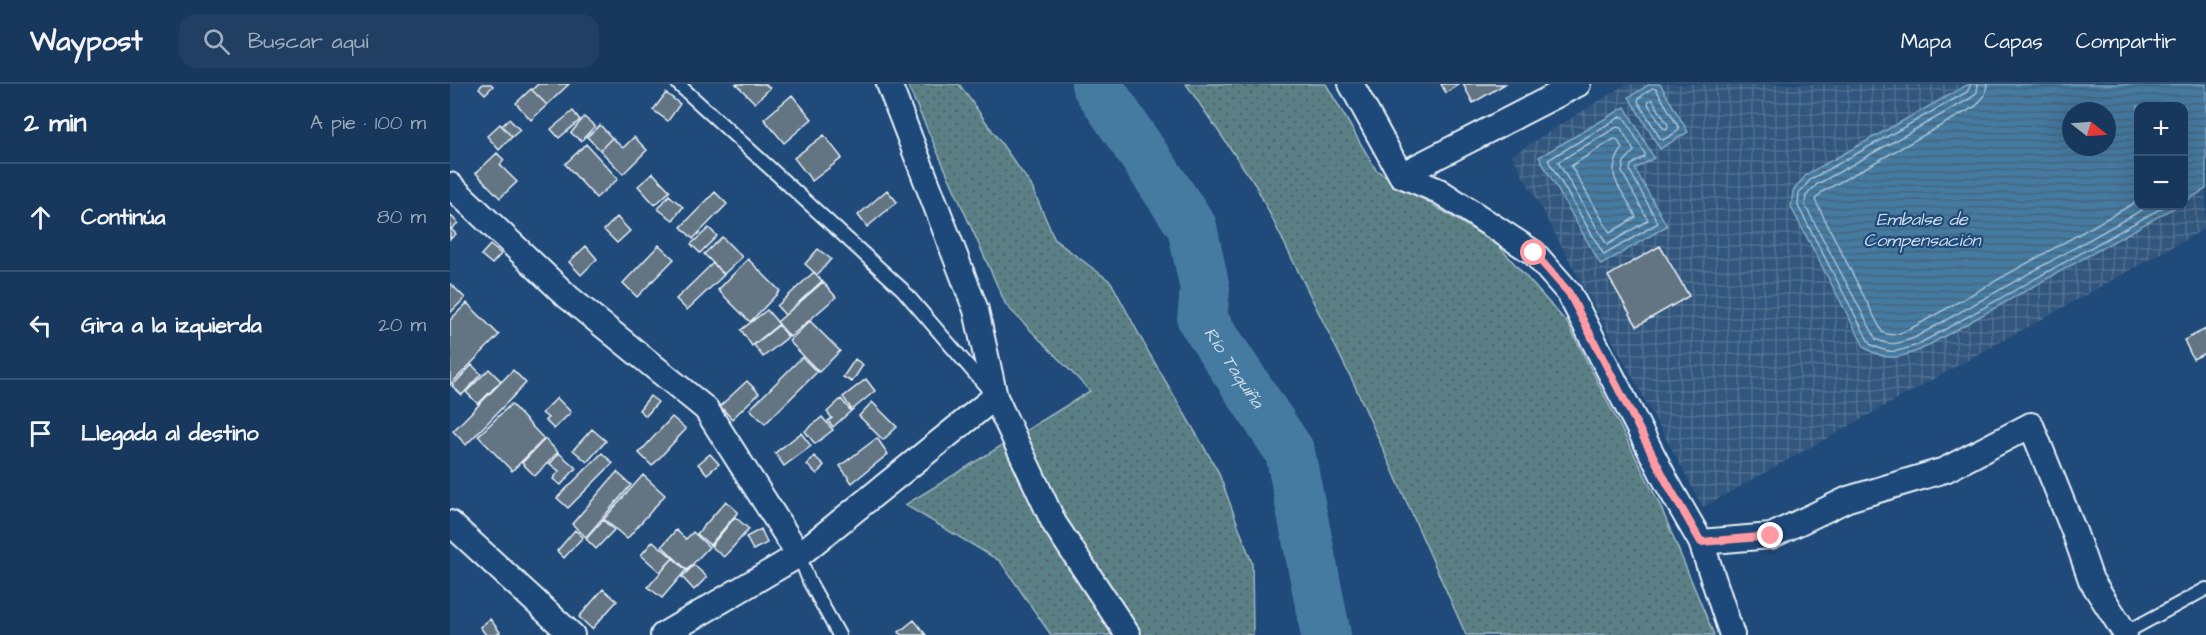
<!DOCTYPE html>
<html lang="es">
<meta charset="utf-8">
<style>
body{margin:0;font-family:"Architects Daughter",sans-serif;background:#203f62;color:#f1f3f6}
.controls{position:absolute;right:18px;top:18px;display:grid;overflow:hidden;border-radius:12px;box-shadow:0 6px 24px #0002}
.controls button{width:54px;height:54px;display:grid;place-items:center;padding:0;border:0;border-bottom:2px solid #365272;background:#17385c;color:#f1f3f6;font:30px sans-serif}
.compass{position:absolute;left:1612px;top:18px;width:54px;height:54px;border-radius:50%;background:#17385c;box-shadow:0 6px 24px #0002;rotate:107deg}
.stop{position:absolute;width:18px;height:18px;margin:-14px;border:4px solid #ff9aa2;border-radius:50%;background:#fff}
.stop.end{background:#ff9aa2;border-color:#fff;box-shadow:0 2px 6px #0008}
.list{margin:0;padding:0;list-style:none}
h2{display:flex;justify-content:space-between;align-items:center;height:78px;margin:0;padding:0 24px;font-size:26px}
h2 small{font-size:20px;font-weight:400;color:#9eacbb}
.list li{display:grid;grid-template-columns:39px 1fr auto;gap:18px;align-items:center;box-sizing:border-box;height:108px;padding:0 24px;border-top:2px solid #365272}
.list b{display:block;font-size:22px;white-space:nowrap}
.list em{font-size:20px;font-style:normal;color:#9eacbb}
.icon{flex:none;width:33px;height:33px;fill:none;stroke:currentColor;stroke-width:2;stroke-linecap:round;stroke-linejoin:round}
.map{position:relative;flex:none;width:1756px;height:551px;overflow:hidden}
header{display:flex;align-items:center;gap:36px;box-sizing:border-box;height:84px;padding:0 30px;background:#17385c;border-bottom:2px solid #365272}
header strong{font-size:28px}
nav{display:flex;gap:33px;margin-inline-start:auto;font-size:21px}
.search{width:420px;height:54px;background:#203f62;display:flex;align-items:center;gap:15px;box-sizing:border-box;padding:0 21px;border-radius:18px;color:#9eacbb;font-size:22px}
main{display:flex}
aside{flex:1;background:#17385c}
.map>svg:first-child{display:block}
.industrial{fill:url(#industrial-grid);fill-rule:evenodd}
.grass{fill:url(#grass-dots);stroke:#a1b8be;stroke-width:1.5}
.water{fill:url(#water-rules);stroke:#86aac4;stroke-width:1.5;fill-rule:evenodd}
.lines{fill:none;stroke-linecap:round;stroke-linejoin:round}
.shore{stroke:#a6c1d5;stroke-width:1.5}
.river{stroke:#447aa1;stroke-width:50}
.building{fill:#637483;stroke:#e8f1f8;stroke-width:1.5}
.service-casing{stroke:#e8f1f8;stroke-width:16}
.minor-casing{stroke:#e8f1f8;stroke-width:28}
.service{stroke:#1f4a7a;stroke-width:12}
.minor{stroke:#1f4a7a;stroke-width:24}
.route{stroke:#ff9aa2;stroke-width:8}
.labels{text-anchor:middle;stroke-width:4.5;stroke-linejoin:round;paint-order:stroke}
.water-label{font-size:18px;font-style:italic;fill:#cfdfeb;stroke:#1f4a7a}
</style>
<header>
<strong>Waypost</strong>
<div class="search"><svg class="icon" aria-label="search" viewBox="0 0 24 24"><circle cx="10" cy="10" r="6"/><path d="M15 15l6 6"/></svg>Buscar aquí</div>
<nav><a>Mapa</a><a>Capas</a><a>Compartir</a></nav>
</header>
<main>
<aside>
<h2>2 min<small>A pie · 100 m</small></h2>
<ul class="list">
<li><svg class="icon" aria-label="ahead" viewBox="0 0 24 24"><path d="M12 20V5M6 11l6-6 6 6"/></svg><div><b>Continúa</b></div><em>80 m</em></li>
<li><svg class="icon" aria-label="left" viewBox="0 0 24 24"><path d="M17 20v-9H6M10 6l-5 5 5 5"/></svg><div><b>Gira a la izquierda</b></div><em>20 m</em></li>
<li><svg class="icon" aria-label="arrive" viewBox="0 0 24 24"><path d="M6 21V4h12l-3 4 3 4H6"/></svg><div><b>Llegada al destino</b></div></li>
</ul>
</aside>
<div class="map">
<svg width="1756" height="551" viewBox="0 0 1756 551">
<defs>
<pattern id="industrial-grid" width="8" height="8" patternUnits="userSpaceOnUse" patternTransform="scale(1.5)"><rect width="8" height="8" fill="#33577d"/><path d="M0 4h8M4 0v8" fill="none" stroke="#517090"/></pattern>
<pattern id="grass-dots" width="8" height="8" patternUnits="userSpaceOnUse" patternTransform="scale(1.5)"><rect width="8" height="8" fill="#5a7f85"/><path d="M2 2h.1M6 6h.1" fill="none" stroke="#51666a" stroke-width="1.8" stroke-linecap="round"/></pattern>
<pattern id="water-rules" width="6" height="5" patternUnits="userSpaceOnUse" patternTransform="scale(1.5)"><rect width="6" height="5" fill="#447aa1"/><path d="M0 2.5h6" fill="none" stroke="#45647a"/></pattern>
</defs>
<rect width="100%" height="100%" fill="#1f4a7a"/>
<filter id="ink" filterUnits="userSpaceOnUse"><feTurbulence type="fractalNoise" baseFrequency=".0167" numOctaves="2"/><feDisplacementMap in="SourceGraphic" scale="12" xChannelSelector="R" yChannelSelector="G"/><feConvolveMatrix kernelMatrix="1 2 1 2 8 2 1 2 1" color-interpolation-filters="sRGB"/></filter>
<g filter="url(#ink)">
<path class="industrial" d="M1176,0H1756V144L1253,423L1062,71ZM1688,22H1734V122H1688ZM1621,27H1657V63H1621Z"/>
<path class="grass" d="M457,0H509L581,101L605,156L661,198L699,269L768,387L802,479L803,551H601L550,477L455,421L640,307L556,221Z
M736,0H876L926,86L1048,161L1118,240L1210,421L1264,551H1016L904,300L806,102Z"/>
<path class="water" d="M1200,0H1210L1238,48L1210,65L1179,13Z
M1519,0H1756V105L1734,118V22H1688V122H1727L1470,266C1447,275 1437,277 1415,264L1341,123L1343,107L1357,90ZM1621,27H1657V63H1621Z
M1175,23L1204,74L1185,85L1217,142L1151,181L1089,73Z"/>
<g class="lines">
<path class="shore" d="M1521,0L1517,8L1361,95L1349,109L1348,122L1420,260C1439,271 1448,268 1467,261L1715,122
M1528,0L1527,8L1521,14L1366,101L1356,112L1355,121L1426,255C1440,263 1450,259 1464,254L1699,122
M1537,0L1535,11L1526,22L1372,108L1365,116L1432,248C1442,254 1451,249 1460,245L1688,117
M1202,4L1206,5L1229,44L1228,47L1213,56L1210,54L1188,17L1189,14Z
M1202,15L1218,41L1217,45L1213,44L1198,20L1199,17Z
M1170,33H1174L1195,70L1194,73L1181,81L1180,87L1208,139L1154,171L1098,76Z
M1167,43L1171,44L1184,67L1174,78L1172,88L1198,136L1157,161L1108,78Z
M1164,55L1168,56L1172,65C1152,95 1174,105 1186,133L1160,149L1121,82Z"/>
<path class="river" id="s1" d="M646,0L742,143L755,205L752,235L840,368L876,551"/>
</g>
<path class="building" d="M33,0H41L43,2L35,10L29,4Z
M88,0H119L97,21L82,6Z
M286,0H315L320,4L305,19Z
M991,0H1009L996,9Z
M1013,0H1055L1023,19Z
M81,5L97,21L81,36L66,19Z
M216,9L230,20L218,37L203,26Z
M342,11L362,35L334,59L314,35Z
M123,27L130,36L109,54L101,45Z
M134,33L145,42L131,57L121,49Z
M59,35L70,46L62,53L52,42Z
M50,40L62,53L49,66L37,52Z
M150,41L162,54L150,66L137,53Z
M374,51L392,74L362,97L344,74Z
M184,53L197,66L173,90L150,66L162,54L173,64Z
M136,60L168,95L146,114L115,80Z
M47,69L54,76L50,81L67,98L50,114L26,89Z
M203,89L220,107L205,121L188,102Z
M437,106L447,118L417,143L408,131Z
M265,108L277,120L243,155L231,143Z
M219,111L233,123L223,136L208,125Z
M0,131L8,139L1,145L6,150L0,155Z
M167,133L180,147L167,159L154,146Z
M259,144L267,152L250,169L241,160Z
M272,153L292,173L274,190L254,170Z
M40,161L51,170L42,180L31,171Z
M209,161L224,175L187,213L173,199Z
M136,162L147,175L131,191L119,178Z
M1210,162L1239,212L1187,242L1158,192Z
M368,165L381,175L367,191L355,180Z
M298,175L330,207L300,238L268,206Z
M263,179L274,191L237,226L226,215Z
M364,188L372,197L335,231L327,222Z
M373,198L386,213L340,253L327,238Z
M1,200L15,214L0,229V201Z
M17,219L49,251L0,301V236Z
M317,226L329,240L302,262L291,246Z
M360,237L390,267L369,288L339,257Z
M329,241L338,253L313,273L304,261Z
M1756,245V269L1743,275L1734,256Z
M352,273L367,288L315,340L300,325Z
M405,275L413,281L402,298L393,293Z
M22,281L31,290L12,311L2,302Z
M39,285L51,297L28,320L16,308Z
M63,286L76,299L16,361L3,347Z
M416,295L425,307L402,326L393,313Z
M297,297L309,309L282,335L270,322Z
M200,312L208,318L196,332L189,326Z
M107,314L121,328L104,345L95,336L98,334L92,329Z
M391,315L401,327L383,343L378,337L382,334L377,328Z
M422,318L447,343L433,356L409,332Z
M61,320L94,355L62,387L28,352Z
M222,333L236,345L202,382L189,369Z
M372,333L383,346L365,360L355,347Z
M142,345L156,357L137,378L123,366Z
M351,349L361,362L334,382L325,369Z
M427,354L438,370L402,399L390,382Z
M95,355L108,368L85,392L72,379Z
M109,369L126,384L111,401L103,395L109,387L100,380Z
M152,369L163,379L118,424L107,414Z
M260,370L269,380L257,390L248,380Z
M364,372L374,381L367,390L357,381Z
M167,388L181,401L136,453L122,440Z
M193,391L215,411L177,455L154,435Z
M276,417L288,428L260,461L247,450Z
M285,433L299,445L274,473L261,462Z
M153,436L164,446L146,465L136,455Z
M311,445L317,459L303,466L296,453Z
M125,446L133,453L114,474L107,467Z
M226,446L236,455L243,448L259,463L237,486L212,462Z
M203,457L223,474L210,488L191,471Z
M223,474L236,486L212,514L198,503Z
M244,481L257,493L244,506L232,493Z
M153,505L167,517L142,545L129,533Z
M40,535L50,548L46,551H36L30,543Z
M464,536L476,551H451L449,548Z"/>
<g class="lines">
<g class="service-casing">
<path id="service" d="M228,0L452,205L538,305
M349,471L359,497L389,551
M1673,550L1756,505"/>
</g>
<g class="minor-casing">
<path id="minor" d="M439,0L526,226L545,313L604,439L678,551
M901,0L951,91L989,107L1084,169L1119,209L1217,399L1251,458L1321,452L1398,415L1495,386L1581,341L1625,450L1641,496L1675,549
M951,91L1128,0
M0,101L118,213L256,325L349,471
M0,439L122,551
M1251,458L1282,551
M213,551L349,471L545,313"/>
</g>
<use href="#service" class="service"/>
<use href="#minor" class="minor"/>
</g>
</g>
<g class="lines" filter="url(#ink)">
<path class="route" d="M1084,169L1119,209L1217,399L1251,458L1321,452"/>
</g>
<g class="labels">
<g class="water-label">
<text x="1472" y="141">Embalse de<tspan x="1472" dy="21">Compensación</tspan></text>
<text dy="6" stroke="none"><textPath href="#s1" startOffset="324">Río Taquiña</textPath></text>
</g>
</g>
</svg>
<div class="controls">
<button>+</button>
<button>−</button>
</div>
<svg class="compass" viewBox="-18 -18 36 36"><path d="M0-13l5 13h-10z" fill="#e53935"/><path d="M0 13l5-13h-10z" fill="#9eacbb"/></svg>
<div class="stop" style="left:1084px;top:169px"></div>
<div class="stop end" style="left:1321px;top:452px"></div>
</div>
</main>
